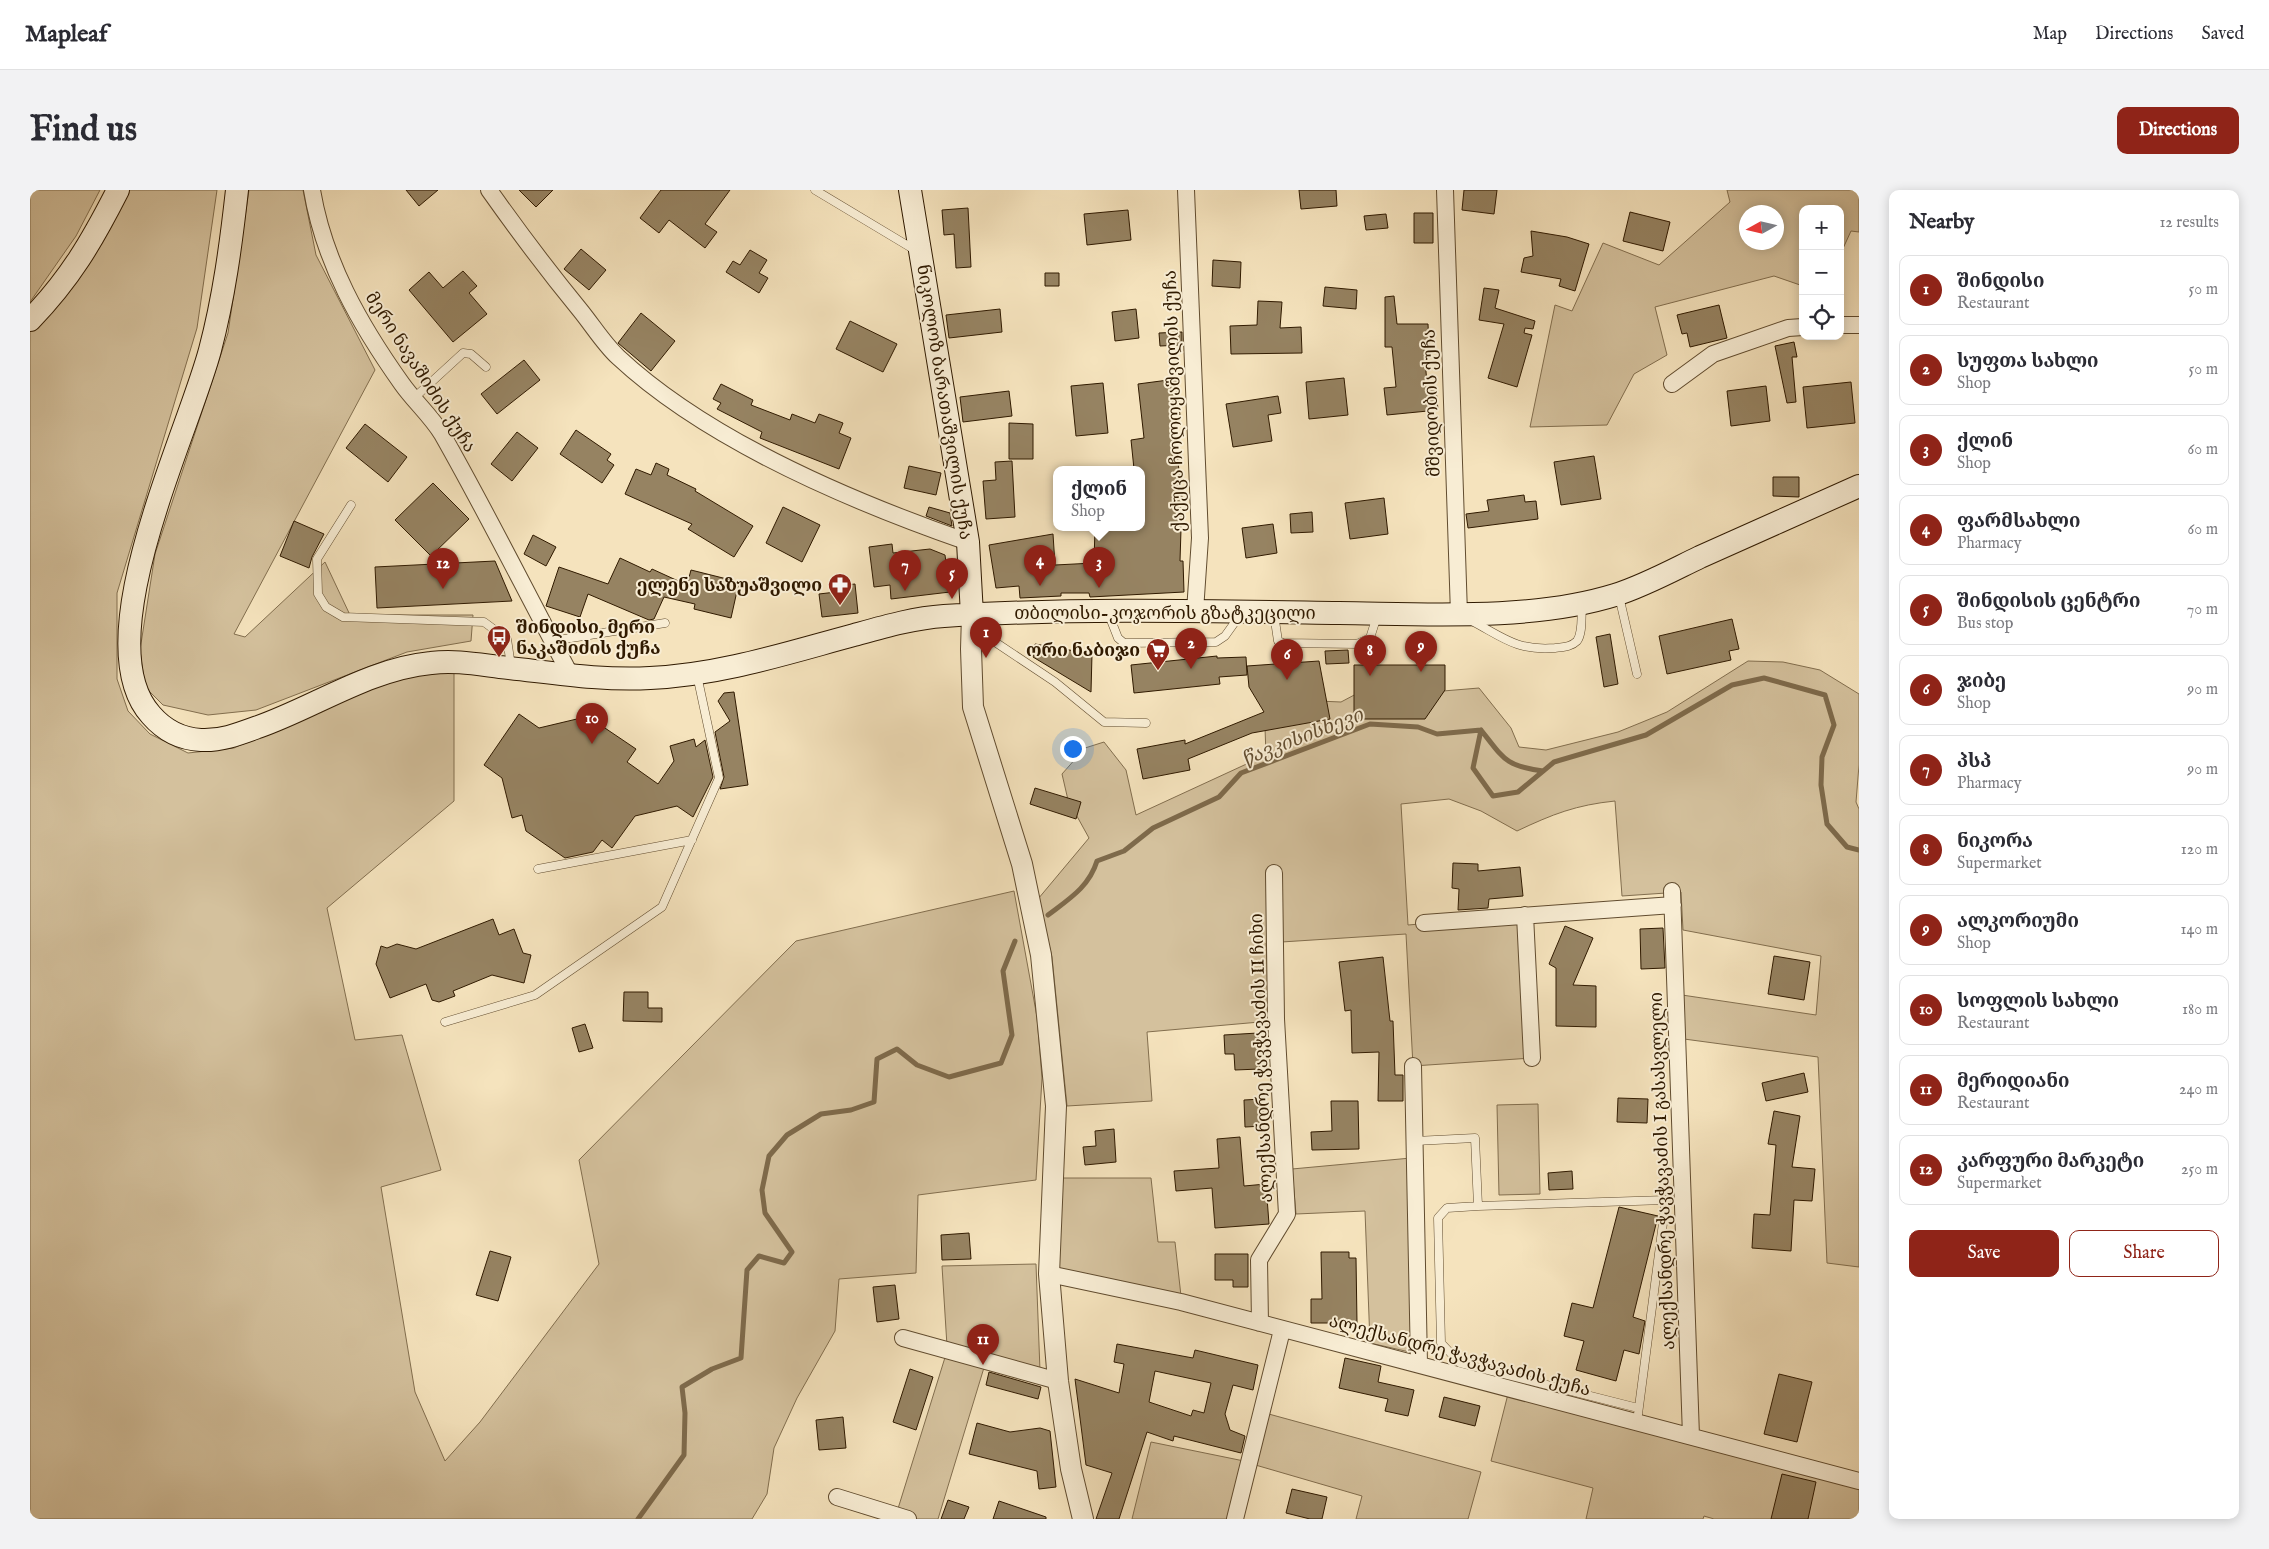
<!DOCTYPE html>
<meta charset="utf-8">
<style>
body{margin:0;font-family:"IM FELL English","Noto Serif Georgian",serif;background:#f2f2f3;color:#2b2b33}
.controls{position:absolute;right:15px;top:15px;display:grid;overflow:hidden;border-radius:10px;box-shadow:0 2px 12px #0003}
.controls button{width:45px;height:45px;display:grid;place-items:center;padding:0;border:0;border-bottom:1px solid #e1e1e2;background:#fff;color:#2b2b33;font:25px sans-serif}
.compass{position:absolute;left:1709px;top:15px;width:45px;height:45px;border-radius:50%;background:#fff;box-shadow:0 2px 12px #0003;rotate:262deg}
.you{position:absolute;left:1042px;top:558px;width:18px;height:18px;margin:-12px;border:4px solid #fff;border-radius:50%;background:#1a73e8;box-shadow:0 0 0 8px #1a73e833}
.badge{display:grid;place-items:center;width:32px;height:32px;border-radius:50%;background:#8f2418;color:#fff;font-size:16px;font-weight:700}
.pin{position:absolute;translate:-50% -41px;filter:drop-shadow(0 1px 2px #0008)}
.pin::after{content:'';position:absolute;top:26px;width:18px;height:15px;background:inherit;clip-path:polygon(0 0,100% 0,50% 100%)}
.popup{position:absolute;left:1023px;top:276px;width:92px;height:65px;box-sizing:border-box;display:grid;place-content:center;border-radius:10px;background:#fff;filter:drop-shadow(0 1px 4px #0005);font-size:16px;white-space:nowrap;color:#7c7c81}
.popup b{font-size:19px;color:#2b2b33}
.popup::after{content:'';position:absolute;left:50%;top:100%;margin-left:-10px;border:10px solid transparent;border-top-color:#fff}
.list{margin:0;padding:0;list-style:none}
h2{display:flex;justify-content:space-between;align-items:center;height:65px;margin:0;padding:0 20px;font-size:21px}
h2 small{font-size:16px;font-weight:400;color:#7c7c81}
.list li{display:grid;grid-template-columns:32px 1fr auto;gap:15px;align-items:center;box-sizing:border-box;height:70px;margin:0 10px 10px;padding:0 10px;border:1px solid #e1e1e2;border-radius:10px}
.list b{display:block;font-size:19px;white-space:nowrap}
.list p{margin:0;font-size:16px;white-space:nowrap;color:#7c7c81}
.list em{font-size:16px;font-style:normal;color:#7c7c81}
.actions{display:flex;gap:10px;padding:15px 20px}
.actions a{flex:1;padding:11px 0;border:1px solid #8f2418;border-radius:10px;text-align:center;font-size:18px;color:#8f2418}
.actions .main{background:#8f2418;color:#fff}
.icon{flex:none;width:28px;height:28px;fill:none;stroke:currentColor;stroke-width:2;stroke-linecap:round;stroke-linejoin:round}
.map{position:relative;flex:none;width:1829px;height:1329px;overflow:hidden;border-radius:10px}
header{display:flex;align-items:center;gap:30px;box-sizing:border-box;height:70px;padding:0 25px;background:#fff;border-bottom:1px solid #e1e1e2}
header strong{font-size:24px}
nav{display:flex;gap:28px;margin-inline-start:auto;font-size:18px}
.intro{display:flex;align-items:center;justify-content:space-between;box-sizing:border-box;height:120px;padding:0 30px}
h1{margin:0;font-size:35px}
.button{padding:12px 22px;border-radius:10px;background:#8f2418;color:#fff;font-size:18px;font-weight:700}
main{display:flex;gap:30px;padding:0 30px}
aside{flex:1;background:#fff;border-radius:10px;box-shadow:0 2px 12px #0003}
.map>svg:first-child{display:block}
.green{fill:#d4c19d;stroke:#826e4e;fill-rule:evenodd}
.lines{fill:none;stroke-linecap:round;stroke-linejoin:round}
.stream{stroke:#7e6a4b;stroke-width:5}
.building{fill:#968362;stroke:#301a00;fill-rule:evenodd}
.service-casing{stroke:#614c2f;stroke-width:9}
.minor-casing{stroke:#614c2f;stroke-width:18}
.tertiary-casing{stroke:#614c2f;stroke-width:22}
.secondary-casing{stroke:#301a00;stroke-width:24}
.service{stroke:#f8edd4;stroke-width:8}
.minor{stroke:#f8edd4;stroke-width:16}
.tertiary{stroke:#f8edd4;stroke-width:20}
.secondary{stroke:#f8edd4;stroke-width:22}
.labels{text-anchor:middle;stroke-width:4;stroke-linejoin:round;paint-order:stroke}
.street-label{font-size:18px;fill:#301a00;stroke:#f8edd4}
.poi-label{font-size:18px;font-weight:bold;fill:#301a00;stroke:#f8edd4;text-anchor:end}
.water-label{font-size:19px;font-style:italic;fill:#644f32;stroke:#f8edd4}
</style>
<header>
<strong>Mapleaf</strong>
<nav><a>Map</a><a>Directions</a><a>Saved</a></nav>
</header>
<div class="intro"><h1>Find us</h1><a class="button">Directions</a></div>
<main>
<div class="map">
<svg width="1829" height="1329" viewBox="0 0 1829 1329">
<rect width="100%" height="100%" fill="#f5e3bd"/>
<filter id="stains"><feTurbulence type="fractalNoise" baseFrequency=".004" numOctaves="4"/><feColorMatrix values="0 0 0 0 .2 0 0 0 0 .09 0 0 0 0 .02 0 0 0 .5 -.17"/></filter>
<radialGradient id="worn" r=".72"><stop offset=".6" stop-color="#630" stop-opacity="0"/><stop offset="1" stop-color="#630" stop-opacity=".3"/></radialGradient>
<path class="green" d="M0,0H70L46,46L0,112Z
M96,0H187L167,138L87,403V489L98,521L120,544L158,563L204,558L355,491L424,480V611L297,718L325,850L372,845L411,980L351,997L385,1202L415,1271L450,1232L569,1074L549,970L766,751L984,701L1007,827L1012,888L1006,990L888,1005L886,1083L809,1089L805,1141L767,1208L744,1258L737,1304L722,1329H0V133Z
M219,0H273L286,65L345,180L204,444L215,447L295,372L320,425H443L441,451L377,462L226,520L178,525L133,515L115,497L110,460L125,364L198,143Z
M1697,0H1829V42L1821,41L1810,65V19H1773V96L1744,86L1625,117L1637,165L1604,184L1577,235L1500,237L1525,115L1542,121L1573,53L1629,75L1700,12ZM1746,22V52H1716V22Z
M1718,471L1753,472L1790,480L1829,504V575L1826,612L1829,619V1077L1797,1073L1788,867L1654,849L1652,805L1786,825L1791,766L1653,740L1651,702L1592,706L1585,611C1546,615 1523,624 1487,641L1451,621L1419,609L1371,614L1378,735L1495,725L1502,868L1383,876L1376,744L1236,753L1241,831L1117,842L1122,911L1037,916L1022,767L1008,709L1059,648L1038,610L1032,584L1055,558L1074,552L1096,580L1106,625L1236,565L1235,538L1288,511L1311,512L1328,503L1401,502L1449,498L1481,538L1489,557L1516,560L1588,542L1637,522Z
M1508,914L1510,1004L1469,1005L1467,915Z
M1381,968L1384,1163L1340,1153L1335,1021L1266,1024L1262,979Z
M1033,988H1121L1128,1052H1145L1151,1106L1025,1080Z
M1006,1074L1010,1181L917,1156L912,1076Z
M917,1161L956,1171L908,1329H878L866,1325Z
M1478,1204L1829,1296V1329H1684L1674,1326L1673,1329H1556L1563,1298L1461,1271Z
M1235,1223L1451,1282L1438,1329H1326L1332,1306L1222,1274Z
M1121,1252L1214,1271L1200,1329H1102Z"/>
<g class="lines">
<path class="stream" d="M1451,540C1474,569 1475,576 1513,581
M1018,725C1039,709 1059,697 1067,671L1094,661L1123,638L1189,607L1211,583L1340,534L1388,537L1407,544L1451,540L1443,578L1463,606L1488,602L1524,572L1616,545L1702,495L1734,488L1795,505L1804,535L1792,567L1791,595L1797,634L1817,657L1829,660
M608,1329L654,1265L655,1223L652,1197L682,1179L711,1168L717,1080L729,1066L754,1073L762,1062L735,1023L732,1000L739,966L757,945L791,924L821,920L844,912L847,869L867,859L887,875L919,887L971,873L982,845L973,781L985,751"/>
</g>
<path class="building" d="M376,0H408L389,16Z
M489,0H523L506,17Z
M631,0H700L675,34L687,42L675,58L639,30L629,43L610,28Z
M1269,0H1306L1307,16L1271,19Z
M1434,0H1467L1464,24L1432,20Z
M938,18L941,77L926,78L924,44L914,45L912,20Z
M1098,20L1101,50L1057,55L1054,24Z
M1600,22L1640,32L1633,61L1593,51Z
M1384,23H1403V53H1384Z
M1356,24L1358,38L1336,40L1334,26Z
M1501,41L1537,47L1559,54L1545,101L1529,96L1531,89L1491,82L1494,68L1503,66Z
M551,59L576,80L559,100L534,79Z
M720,60L737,70L729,83L738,88L729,103L696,82L703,71L710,75Z
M1183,70L1211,72L1210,98L1182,96Z
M433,81L447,96L439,103L457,124L423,152L379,100L399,82L413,98Z
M1015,83H1029V96H1015Z
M1295,97L1327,100L1326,119L1293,116Z
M1454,98L1469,100L1465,118L1505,131L1503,139L1495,138L1494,143L1502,145L1487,197L1458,188L1474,134L1449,130Z
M1364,106L1367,134H1398L1399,156L1394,157L1397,194L1400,193V199H1406L1408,220L1357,225L1354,198L1366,197L1362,157H1355V107Z
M1228,111L1252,112L1250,138L1271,137L1272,163L1201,164L1200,136L1227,135Z
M1689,115L1697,148L1660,157L1657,143L1652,144L1647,125Z
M970,119L972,142L919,148L916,125Z
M1106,119L1109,148L1085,151L1082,122Z
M611,123L645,151L621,181L588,153Z
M820,131L867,154L853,182L806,159Z
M1152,142V155L1130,156L1129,143Z
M1764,152L1767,167H1762L1766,212L1757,213L1745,156Z
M494,170L510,190L467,224L451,204Z
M1314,188L1318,225L1279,229L1276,192Z
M1146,189L1150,225L1143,226L1152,308L1150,371H1153L1154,402L1060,407L1059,403H1031V406L990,408L989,396L966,398L959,355L1023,344L1025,375L1064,373L1065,337H1112V279H1104L1101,250L1114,248L1108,194Z
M1821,192L1825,233L1777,238L1773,197Z
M1073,193L1078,243L1046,246L1041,196Z
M691,194L723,210L721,215L760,230L762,224L785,233L789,224L813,233L809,243L821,248L809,279L730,248L732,242L687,219L691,213L683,209Z
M1736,196L1740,231L1701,236L1697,201Z
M979,201L982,226L933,232L930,207Z
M1248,206L1251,223L1238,225L1242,251L1203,257L1196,214Z
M979,233L1003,234V269H979Z
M335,234L377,267L358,292L316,258Z
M546,240L581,264L577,270L584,275L572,293L530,264Z
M487,242L508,258L482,291L461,274Z
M1564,266L1571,309L1531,315L1524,272Z
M982,271L985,327L956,329L953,291L966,290L965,272Z
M626,273L639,279L637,285L666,299L665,301L723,336L704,367L658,339L662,334L595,304L606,279L621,285Z
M879,276L911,283L906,305L874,298Z
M1743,287H1769V307L1743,306Z
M403,293L439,329L401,366L365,330Z
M1494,305L1495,312L1506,311L1508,329L1438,338L1436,324L1459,321L1457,310Z
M1354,308L1358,344L1320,349L1315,313Z
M753,317L790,335L772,372L736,353Z
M899,317L920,323L922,336L896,326Z
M1282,322L1283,342L1261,343L1260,324Z
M264,331L294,344L282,367L279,378L250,366Z
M1243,334L1247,363L1216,368L1212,338Z
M503,345L526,357L516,376L494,364Z
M862,354L863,363L900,359L915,365L920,402L861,409L860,395L844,397L839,357Z
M590,368L620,382L622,379L657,395L661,380L709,392L701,428L664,419L665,414L634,407L624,429L619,430L558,404L550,427L516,416L529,377L578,394Z
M465,371L482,411L347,418L345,377Z
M825,394L828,423L792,427L789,404L806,402L805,396Z
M1702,429L1709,459L1699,461L1701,470L1637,484L1629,446Z
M1580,444L1588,494L1574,497L1566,447Z
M1005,454L1062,464L1061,502L1003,467Z
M1318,460L1319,473L1296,474L1295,461Z
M1187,466V468L1216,467L1217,485L1189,487L1190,494L1104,503L1101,475Z
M1289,471L1300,529L1222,543L1158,569L1160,580L1113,589L1107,559L1155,550V554L1234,522L1219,497L1217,476Z
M1324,475H1415V500L1395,529H1324Z
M704,502L718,595L690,599L694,587L685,542L700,531L688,511L694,503Z
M489,524L509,538L551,528L553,538L569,534L606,559L597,572L628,594L644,571L640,556L664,549L666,557L675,550L683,587L663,627L647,616L605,626L582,658L572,650L563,662L535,668L496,641L492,625L482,628L472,588L454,575Z
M1005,598L1051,612L1046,629L1000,614Z
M1423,673L1448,674V681L1490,677L1493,706L1459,709L1458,718L1428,720L1429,699L1422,698Z
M463,729L469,745L484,739L493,763L501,765L494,793L462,785L423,801L425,806L409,812L402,810L396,794L360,808L346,774L351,756L357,758L367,754L386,759Z
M1535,736L1563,748L1543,795L1566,796V837L1526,836V778L1519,774Z
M1633,738L1635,778L1611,779L1610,739Z
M1744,766L1780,772L1774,810L1738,804Z
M1353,767L1360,831H1363L1365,885H1373V911H1348L1349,862L1322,863L1321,820L1315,821L1309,772Z
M594,802H618V818H632V832L593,831Z
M555,834L563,858L549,862L542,838Z
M1228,843L1230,879L1205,880L1204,864H1195L1194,845Z
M1774,883L1778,902L1736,911L1732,893Z
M1588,908L1618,909L1617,933L1587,932Z
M1232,909L1234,936L1215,937L1214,910Z
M1301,911H1328L1329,959L1282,960L1281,942L1302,941Z
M1744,921L1770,926L1762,977L1785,979L1782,1011L1764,1010L1761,1061L1722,1058L1724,1024L1740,1025L1746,955L1738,954Z
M1084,939L1086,972L1055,975L1053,957L1066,956L1065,941Z
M1210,947L1214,996L1236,994L1239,1034L1185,1038L1182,998L1146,1001L1144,981L1189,978L1187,949Z
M1542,981L1543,999L1519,1000L1518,983Z
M1589,1017L1628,1026L1603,1127L1615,1131L1609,1164L1594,1160L1586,1191L1546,1180L1554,1151L1534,1146L1542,1113L1563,1118Z
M939,1043L941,1069L912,1070L911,1045Z
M460,1061L481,1067L468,1111L446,1105Z
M1291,1062H1319V1068H1326L1327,1133H1281V1109H1292Z
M1185,1064H1218V1097H1203V1090H1185Z
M865,1095L869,1129L847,1132L843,1097Z
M1087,1154L1163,1168L1165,1160L1228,1175L1223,1200L1203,1195L1195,1224L1200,1240L1215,1246L1211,1263L1144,1246L1143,1251L1117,1242L1089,1329H1066L1082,1283L1056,1275L1045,1189L1089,1203L1094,1174L1084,1172ZM1125,1181L1181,1193L1174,1223L1163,1220L1161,1226L1119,1212Z
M1315,1168L1351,1176L1348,1192L1384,1200L1378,1226L1355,1221L1358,1209L1309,1198Z
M880,1179L903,1187L886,1240L863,1232Z
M959,1182L1011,1197L1008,1209L956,1195Z
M1749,1184L1782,1192L1767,1252L1734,1244Z
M1414,1207L1450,1216L1445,1236L1409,1227Z
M813,1227L816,1258L789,1260L786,1230Z
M947,1233L980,1242L1010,1238L1020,1241L1026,1297L1009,1299L1007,1281L939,1264Z
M1752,1284L1786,1292L1778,1329H1741Z
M1262,1299L1297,1307L1292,1329H1280L1256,1323Z
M918,1310L939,1317L934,1329H911Z
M969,1311L1016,1327V1329H963Z"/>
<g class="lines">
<g class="service-casing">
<path id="service" d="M785,0L885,60
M384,208L433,163L441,164L456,177
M321,315L287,369L288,404L296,417L313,427L454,432L477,449L481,476
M1589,406L1607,484
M1244,424L1248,451L1253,453L1327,454L1340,448L1347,426
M1079,425L1088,448L1094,453L1186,452L1195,446L1210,425
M945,429L965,452L1025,492L1074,532L1116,533
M1442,431C1474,448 1487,461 1525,458C1533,457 1541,457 1547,451C1553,443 1551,426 1552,416
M522,451L635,433
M508,679L662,650
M415,832L505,805L632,717L689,588L667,485
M1385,951L1445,948L1448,1016L1636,1010L1607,1232
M1448,1016L1417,1018L1408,1028L1411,1153L1430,1173L1608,1218"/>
</g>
<g class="minor-casing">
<path id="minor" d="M282,0C294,72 330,135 372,194C384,211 401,226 412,244C457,323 497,404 540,484
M459,0C488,41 518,81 550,120C563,136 574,154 588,167C678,251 823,312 938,352
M1156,0L1170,348L1165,421
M1415,0L1429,424
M1810,135H1829
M1642,194L1683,164L1758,138L1773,137
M1642,701L1661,1246
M1495,725L1502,868
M1394,733L1643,715
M1383,876L1389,1174
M1019,1084L1151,1112L1829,1291
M1230,1133L1229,1070L1257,1024L1246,829L1244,683
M873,1148L1028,1191
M807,1307L878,1329
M1205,1329L1252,1140"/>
</g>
<g class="tertiary-casing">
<path id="tertiary" d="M942,425L941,459L943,517L992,674L1011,765L1026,916L1019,1084L1028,1191L1041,1279L1053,1329"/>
</g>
<g class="secondary-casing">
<path id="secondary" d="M207,0C201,54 194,107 180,160C158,244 55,452 121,525C134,540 151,549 171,550C191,551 209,544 228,537C285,517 339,479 401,473C424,470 446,474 470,477C519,482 570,491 620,488C690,485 757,463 824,445C853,437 884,428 914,426C1046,418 1177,421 1309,423C1397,424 1501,431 1585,405C1614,396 1643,380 1670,367C1723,343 1776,320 1829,296
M880,0L938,352L942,425
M0,130C40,89 62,51 88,0"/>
</g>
<use href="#service" class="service"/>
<use href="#minor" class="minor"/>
<use href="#tertiary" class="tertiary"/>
<use href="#secondary" class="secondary"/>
</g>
<defs>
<g id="pharmacy-pin" transform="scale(1.25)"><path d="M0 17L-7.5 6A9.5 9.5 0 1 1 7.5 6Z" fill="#8f2418" stroke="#f8edd4"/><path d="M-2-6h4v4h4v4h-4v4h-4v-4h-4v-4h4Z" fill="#fff"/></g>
<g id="bus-pin" transform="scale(1.25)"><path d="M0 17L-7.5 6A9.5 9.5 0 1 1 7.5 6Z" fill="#8f2418" stroke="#f8edd4"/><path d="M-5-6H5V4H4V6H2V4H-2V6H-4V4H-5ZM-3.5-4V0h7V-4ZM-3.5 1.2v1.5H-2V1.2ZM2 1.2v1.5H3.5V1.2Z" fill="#fff"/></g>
<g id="supermarket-pin" transform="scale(1.25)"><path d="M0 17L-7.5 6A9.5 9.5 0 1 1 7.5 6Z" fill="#8f2418" stroke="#f8edd4"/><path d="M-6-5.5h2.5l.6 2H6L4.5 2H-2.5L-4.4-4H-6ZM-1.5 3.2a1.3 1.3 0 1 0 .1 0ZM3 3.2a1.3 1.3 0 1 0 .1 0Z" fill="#fff"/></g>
</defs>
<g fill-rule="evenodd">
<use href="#pharmacy-pin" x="810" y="395"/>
<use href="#bus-pin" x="469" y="447"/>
<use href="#supermarket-pin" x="1128" y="460"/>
</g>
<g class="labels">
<g class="street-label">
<text transform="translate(391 182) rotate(57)" y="6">მერი ნავაშიძის ქუჩა</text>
<text transform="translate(1144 211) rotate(-92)" y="6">ქაქუცა ჩოლოყაშვილის ქუჩა</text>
<text transform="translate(915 212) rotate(81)" y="6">ნიკოლოზ ბარათაშვილის ქუჩა</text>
<text transform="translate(1401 213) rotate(-92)" y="6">მშვიდობის ქუჩა</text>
<text x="1135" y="429">თბილისი-კოჯორის გზატკეცილი</text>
<text transform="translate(1231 868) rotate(-92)" y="6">ალექსანდრე ჭავჭავაძის II ჩიხი</text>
<text transform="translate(1632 981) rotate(-92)" y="6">ალექსანდრე ჭავჭავაძის I გასასვლელი</text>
<text transform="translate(1430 1165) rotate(15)" y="6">ალექსანდრე ჭავჭავაძის ქუჩა</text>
</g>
<g class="poi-label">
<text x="792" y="401">ელენე საზუაშვილი</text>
<text x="486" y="443" text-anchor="start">შინდისი, მერი<tspan x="486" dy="21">ნაკაშიძის ქუჩა</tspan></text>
<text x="1110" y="466">ორი ნაბიჯი</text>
</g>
<g class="water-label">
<text transform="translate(1272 546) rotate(-21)" y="7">წავკისისხევი</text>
</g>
</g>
<rect width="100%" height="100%" filter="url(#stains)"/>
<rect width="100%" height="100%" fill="url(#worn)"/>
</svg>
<div class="controls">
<button>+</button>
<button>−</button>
<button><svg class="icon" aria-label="locate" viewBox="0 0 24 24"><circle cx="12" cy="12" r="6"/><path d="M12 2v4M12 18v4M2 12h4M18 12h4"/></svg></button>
</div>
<svg class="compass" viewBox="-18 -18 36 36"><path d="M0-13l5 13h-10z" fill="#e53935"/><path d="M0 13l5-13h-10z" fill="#7c7c81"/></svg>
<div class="you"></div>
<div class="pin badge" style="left:956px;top:468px">1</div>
<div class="pin badge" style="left:1161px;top:479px">2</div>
<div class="pin badge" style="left:1069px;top:398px">3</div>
<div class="popup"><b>ქლინ</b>Shop</div>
<div class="pin badge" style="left:1010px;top:396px">4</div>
<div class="pin badge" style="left:922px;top:409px">5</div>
<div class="pin badge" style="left:1257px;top:490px">6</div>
<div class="pin badge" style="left:875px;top:401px">7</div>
<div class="pin badge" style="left:1340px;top:486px">8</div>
<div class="pin badge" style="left:1391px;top:482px">9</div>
<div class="pin badge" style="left:562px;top:554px">10</div>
<div class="pin badge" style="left:953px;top:1175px">11</div>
<div class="pin badge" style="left:413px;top:399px">12</div>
</div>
<aside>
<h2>Nearby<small>12 results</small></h2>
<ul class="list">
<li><span class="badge">1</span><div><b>შინდისი</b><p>Restaurant</p></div><em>50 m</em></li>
<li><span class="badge">2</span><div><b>სუფთა სახლი</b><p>Shop</p></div><em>50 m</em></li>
<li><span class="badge">3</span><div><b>ქლინ</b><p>Shop</p></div><em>60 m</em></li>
<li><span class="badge">4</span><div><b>ფარმსახლი</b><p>Pharmacy</p></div><em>60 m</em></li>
<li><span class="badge">5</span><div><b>შინდისის ცენტრი</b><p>Bus stop</p></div><em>70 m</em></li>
<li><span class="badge">6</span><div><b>ჯიბე</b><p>Shop</p></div><em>90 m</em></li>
<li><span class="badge">7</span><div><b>პსპ</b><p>Pharmacy</p></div><em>90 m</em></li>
<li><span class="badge">8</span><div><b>ნიკორა</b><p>Supermarket</p></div><em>120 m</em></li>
<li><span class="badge">9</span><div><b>ალკორიუმი</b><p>Shop</p></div><em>140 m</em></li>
<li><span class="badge">10</span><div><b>სოფლის სახლი</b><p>Restaurant</p></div><em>180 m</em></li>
<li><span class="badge">11</span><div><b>მერიდიანი</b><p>Restaurant</p></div><em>240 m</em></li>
<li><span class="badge">12</span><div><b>კარფური მარკეტი</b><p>Supermarket</p></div><em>250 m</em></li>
</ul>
<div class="actions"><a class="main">Save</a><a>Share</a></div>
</aside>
</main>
